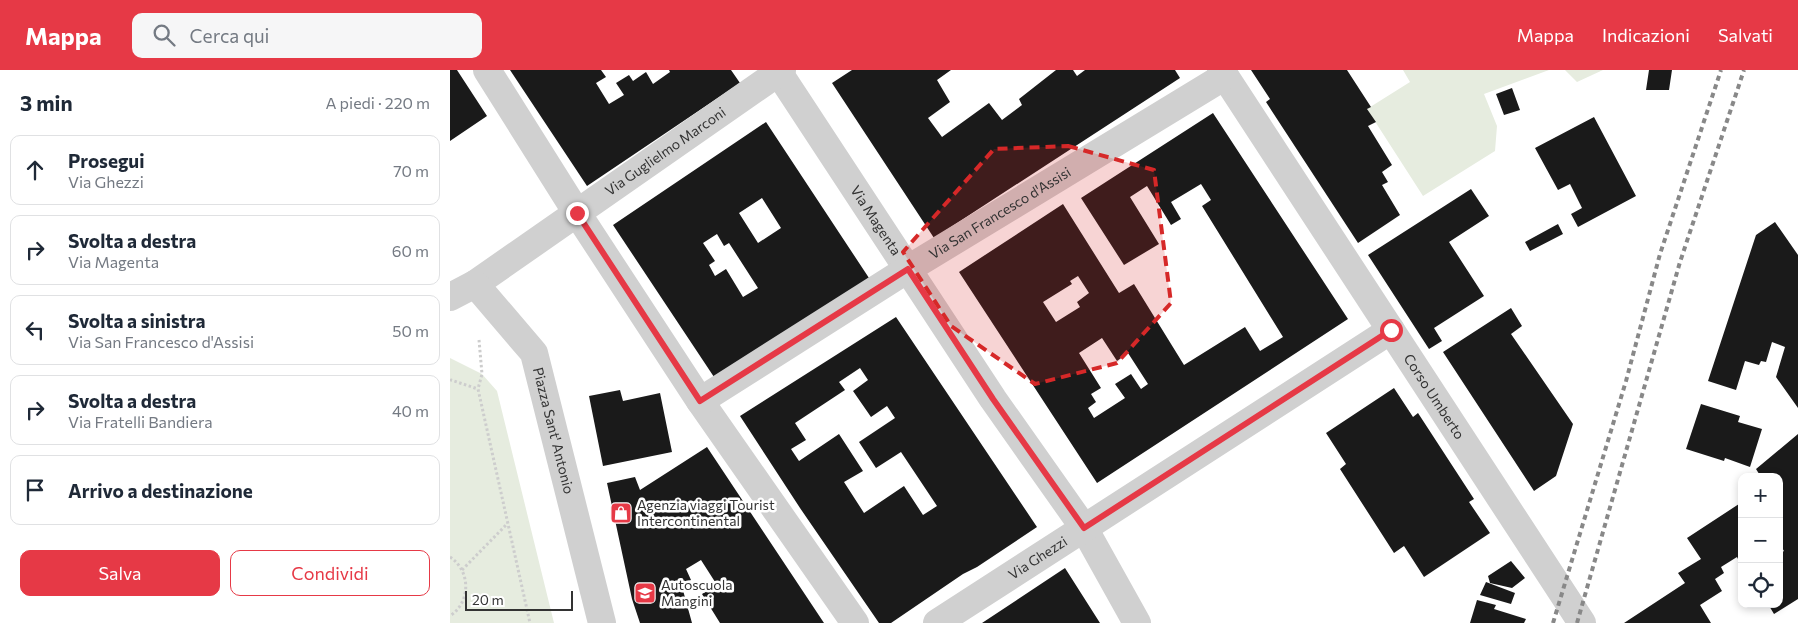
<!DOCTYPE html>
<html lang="it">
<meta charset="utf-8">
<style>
body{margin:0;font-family:Commissioner,sans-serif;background:#f6f6f7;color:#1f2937}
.controls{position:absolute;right:15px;bottom:15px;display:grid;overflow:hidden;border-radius:10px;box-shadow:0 2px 8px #0003}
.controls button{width:45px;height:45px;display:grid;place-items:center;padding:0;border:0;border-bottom:1px solid #e0e1e3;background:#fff;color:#1f2937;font:25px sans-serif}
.scale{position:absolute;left:15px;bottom:12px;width:108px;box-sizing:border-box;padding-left:5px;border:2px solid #333;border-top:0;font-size:14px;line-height:18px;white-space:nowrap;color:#333;-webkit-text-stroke:4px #fff;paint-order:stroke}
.stop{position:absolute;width:15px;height:15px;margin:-11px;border:4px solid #e63946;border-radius:50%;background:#fff}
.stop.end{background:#e63946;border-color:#fff;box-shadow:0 1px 5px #0008}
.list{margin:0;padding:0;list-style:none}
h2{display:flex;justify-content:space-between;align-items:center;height:65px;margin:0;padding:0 20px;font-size:21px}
h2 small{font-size:16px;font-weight:400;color:#747a83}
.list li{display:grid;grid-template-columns:32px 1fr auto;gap:15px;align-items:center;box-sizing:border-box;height:70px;margin:0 10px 10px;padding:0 10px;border:1px solid #e0e1e3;border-radius:10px}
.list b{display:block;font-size:19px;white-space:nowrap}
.list p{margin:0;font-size:16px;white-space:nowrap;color:#747a83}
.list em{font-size:16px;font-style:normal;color:#747a83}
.actions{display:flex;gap:10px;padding:15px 20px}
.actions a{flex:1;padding:11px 0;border:1px solid #e63946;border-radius:10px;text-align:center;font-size:18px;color:#e63946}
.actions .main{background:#e63946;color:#fff}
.icon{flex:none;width:28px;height:28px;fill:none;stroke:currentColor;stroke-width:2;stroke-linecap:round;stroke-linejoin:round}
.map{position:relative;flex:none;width:1348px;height:553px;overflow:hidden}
header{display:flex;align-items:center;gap:30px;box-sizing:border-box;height:70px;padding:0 25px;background:#e63946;color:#fff}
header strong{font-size:24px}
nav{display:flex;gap:28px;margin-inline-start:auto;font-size:18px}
.search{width:350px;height:45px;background:#f6f6f7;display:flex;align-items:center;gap:12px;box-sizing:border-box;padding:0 18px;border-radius:10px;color:#747a83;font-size:19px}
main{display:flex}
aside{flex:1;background:#fff}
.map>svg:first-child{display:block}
.green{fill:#e6ecdf}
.building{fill:#1a1a1a;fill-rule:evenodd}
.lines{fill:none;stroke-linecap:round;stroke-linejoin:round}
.path{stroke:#cdcdcd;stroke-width:3;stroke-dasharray:2.5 2.5;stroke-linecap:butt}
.minor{stroke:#d0d0d0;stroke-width:28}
.rail{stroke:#888;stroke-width:4;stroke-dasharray:5 4;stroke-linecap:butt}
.route{stroke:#e63946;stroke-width:6}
.marked{fill:#d62828;fill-opacity:0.2;stroke:#d62828;stroke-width:4;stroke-dasharray:10 6;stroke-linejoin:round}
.labels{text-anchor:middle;stroke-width:5;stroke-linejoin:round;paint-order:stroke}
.street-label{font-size:14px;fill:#333;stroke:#fff}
.poi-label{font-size:14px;fill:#333;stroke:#fff;text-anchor:start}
</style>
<header>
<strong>Mappa</strong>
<div class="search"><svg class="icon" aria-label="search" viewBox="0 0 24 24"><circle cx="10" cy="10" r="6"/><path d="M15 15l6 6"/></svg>Cerca qui</div>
<nav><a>Mappa</a><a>Indicazioni</a><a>Salvati</a></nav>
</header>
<main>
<aside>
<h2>3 min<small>A piedi · 220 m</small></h2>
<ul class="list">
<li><svg class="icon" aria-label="ahead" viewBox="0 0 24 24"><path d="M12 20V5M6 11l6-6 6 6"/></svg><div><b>Prosegui</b><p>Via Ghezzi</p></div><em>70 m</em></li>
<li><svg class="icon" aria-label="right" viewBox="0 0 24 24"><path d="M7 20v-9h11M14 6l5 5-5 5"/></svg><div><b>Svolta a destra</b><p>Via Magenta</p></div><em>60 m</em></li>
<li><svg class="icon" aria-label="left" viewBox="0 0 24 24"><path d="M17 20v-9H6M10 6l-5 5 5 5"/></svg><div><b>Svolta a sinistra</b><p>Via San Francesco d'Assisi</p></div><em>50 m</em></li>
<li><svg class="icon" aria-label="right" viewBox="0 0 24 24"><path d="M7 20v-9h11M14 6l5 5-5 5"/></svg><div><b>Svolta a destra</b><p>Via Fratelli Bandiera</p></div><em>40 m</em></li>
<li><svg class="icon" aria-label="arrive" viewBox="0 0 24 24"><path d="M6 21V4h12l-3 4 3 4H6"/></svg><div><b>Arrivo a destinazione</b></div></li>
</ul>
<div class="actions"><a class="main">Salva</a><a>Condividi</a></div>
</aside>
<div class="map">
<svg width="1348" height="553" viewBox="0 0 1348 553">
<rect width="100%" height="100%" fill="#fff"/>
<path class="green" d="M953,0H1099L1034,24L1047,56L1045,81L973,126L917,39L960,12Z
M1115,0H1153L1127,12Z
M0,288L32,304L47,321L104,553H0Z"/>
<path class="building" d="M0,0H7L37,46L0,71Z
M60,0H151L156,7L146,13L159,34L174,25L166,13L179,5L183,11L196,2L203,14L220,2L219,0H281L290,13L137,116Z
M402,0H501L487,10L500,32L478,48L492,67L539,33L552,50L572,35L569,29L606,0H623L627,6L635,0H725L730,8L484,168L382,13Z
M801,0H897L921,37L917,39L926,52L918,56L942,95L932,102L938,112L932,115L950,145L908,173L816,32L820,29Z
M1199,0H1222L1219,20H1196Z
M1062,18L1070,40L1054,45L1046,24Z
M763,43L898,249L647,413L509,202L613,134L669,223L684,214L734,295L795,257L810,281L833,267L752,136L761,130L751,114L721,132L731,149L721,155L697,116L680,127L709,174L674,195L631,128ZM628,206L639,223L627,232L630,237L606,252L593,232L622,214L620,211ZM652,268L667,291L678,283L698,314L691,319L681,304L665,314L675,328L644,348L638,338L646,332L641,324L651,318L629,283Z
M1144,47L1186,126L1128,157L1121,144L1132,138L1120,114L1108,120L1085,78Z
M316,52L419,208L266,310L163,155ZM312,128L331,158L308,173L289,143ZM267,164L274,176L279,173L308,218L293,227L276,199L265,206L259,195L265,191L253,173Z
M1021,119L1039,146L999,172L1034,226L984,258L992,271L979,279L918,185Z
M1325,152L1348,185V338L1326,307L1335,277L1322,272L1316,292L1311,291L1309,295L1295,291L1286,320L1258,311L1306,165Z
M1108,154L1113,164L1080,181L1075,172Z
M1061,238L1072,256L1061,264L1123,354L1106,406L1084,421L993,282Z
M446,247L587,457L527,497L513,504L441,553H429L350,438L290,346ZM410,298L418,310L403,321L421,347L437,336L445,348L409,372L426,398L451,382L487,436L473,445L454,416L414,443L394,412L413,401L389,364L349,391L341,379L356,370L345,353L395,320L389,312Z
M944,318L963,347L968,343L1024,429L1019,432L1040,463L974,507L954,476L944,483L890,399L896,394L876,363Z
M170,320L173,331L210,323L222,382L153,396L139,326Z
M1251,334L1290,346L1288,352L1312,359L1300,397L1275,388L1274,391L1236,379Z
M1348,364V529L1324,544L1318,534H1329V484L1334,481L1329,473V407H1311L1306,399Z
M257,377L374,553H270L252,524L267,515L251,490L236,499L241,510L231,513L242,553H190L182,529L157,413L185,407L190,420Z
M1292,432V492L1290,493L1287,487L1271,497L1274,503L1265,509L1272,521L1250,535L1261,553H1174L1235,513L1228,503L1251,489L1237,468Z
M1061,491L1075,508L1062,518L1040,513L1038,506Z
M615,498L650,553H532Z
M1036,512L1065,523L1061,534L1030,525Z
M1027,530L1046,535L1044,539L1076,549L1074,553H1020Z"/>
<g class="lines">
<path class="path" d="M29,270L32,304L28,319L80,553
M0,311L1,310L28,319
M0,487C21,501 21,532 0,546
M12,500L57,454"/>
<g class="minor">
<path d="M37,0L127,143L250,331L405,553"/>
<path id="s1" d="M327,0L543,329L634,458L687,553"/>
<path id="s2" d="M771,0L1132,553"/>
<path id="s3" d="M25,214L332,0"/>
<path id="s4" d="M0,227L25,214L84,283L152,553"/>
<path id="s5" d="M250,331L458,199L775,6"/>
<path id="s6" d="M487,553L941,260"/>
</g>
<path class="rail" d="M1103,553L1176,311L1210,184L1271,0
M1127,553L1230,192L1294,0"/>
</g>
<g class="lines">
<path class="route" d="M127,143L250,331L458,199L543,329L634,458L941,260"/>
</g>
<path class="marked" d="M618,76L704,100L721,233L667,293L585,314L501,256L453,182L544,79Z"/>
<defs>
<g id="shop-square" transform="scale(1.125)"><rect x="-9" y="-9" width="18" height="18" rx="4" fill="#e63946" stroke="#fff"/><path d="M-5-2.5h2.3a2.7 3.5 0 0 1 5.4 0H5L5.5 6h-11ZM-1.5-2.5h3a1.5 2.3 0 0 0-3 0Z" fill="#fff"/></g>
<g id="school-square" transform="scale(1.125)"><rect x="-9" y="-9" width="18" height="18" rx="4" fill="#e63946" stroke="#fff"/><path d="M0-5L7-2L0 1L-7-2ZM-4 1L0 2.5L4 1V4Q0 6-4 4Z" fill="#fff"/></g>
</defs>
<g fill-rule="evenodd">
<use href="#shop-square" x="171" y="443"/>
<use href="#school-square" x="195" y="523"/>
</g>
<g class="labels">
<g class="street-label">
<text dy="5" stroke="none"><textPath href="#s3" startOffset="232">Via Guglielmo Marconi</textPath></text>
<text dy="5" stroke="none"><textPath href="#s5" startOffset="354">Via San Francesco d'Assisi</textPath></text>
<text dy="5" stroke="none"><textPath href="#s1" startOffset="180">Via Magenta</textPath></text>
<text dy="5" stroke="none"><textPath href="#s2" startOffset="390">Corso Umberto</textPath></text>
<text dy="5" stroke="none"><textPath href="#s4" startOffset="199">Piazza Sant' Antonio</textPath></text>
<text dy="5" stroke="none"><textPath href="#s6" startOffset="120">Via Ghezzi</textPath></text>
</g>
<g class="poi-label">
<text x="187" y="440">Agenzia viaggi Tourist<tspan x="187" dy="16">Intercontinental</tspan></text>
<text x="211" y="520">Autoscuola<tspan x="211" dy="16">Mangini</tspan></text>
</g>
</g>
</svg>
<div class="controls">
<button>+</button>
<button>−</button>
<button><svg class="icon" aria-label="locate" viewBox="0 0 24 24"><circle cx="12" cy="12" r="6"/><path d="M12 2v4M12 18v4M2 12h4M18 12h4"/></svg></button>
</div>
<div class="scale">20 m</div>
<div class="stop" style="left:941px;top:260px"></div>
<div class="stop end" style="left:127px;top:143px"></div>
</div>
</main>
